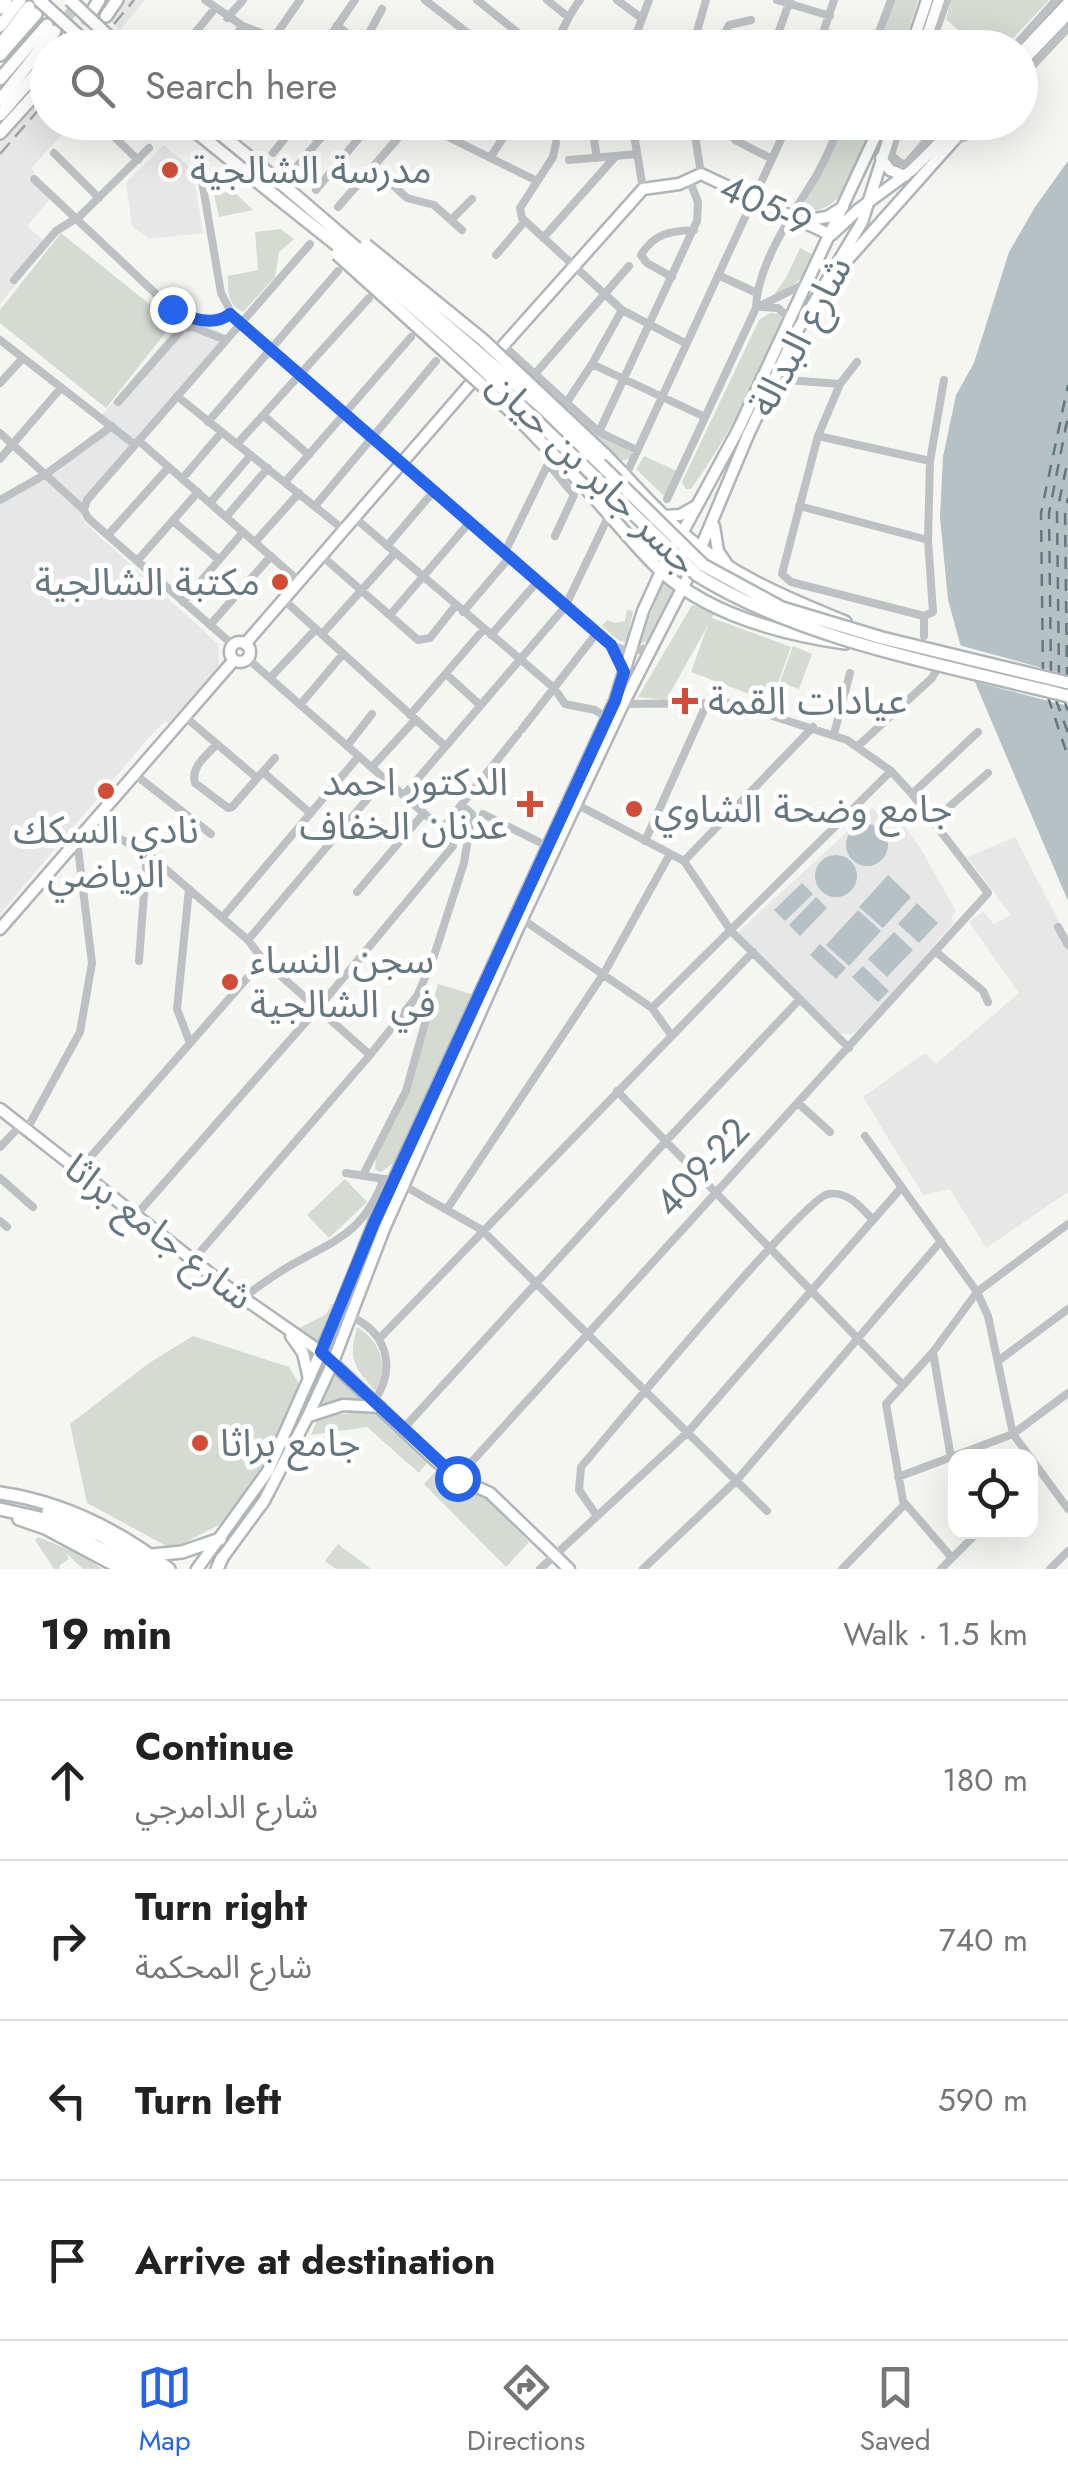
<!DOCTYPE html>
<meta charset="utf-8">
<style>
body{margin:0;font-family:Jost,"Noto Sans Arabic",sans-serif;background:#f6f6f6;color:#222}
.controls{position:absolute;right:30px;bottom:30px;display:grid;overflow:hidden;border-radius:20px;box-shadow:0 10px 40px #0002}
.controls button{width:90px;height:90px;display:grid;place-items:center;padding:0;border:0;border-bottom:2px solid #e0e0e0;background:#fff;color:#222;font:50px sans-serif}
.stop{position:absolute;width:30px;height:30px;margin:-22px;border:8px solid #2563eb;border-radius:50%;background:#fff}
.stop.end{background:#2563eb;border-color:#fff;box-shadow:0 2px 10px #0008}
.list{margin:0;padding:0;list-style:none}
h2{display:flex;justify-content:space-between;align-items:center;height:130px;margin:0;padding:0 40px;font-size:42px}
h2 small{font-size:32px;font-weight:400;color:#767676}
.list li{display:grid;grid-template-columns:65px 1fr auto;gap:30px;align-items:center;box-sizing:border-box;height:160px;padding:0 40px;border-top:2px solid #e0e0e0}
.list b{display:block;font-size:38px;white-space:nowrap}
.list p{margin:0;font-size:32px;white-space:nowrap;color:#767676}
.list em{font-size:32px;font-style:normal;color:#767676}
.icon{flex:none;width:55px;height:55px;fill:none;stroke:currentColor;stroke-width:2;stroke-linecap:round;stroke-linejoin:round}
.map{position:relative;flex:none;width:1068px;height:1569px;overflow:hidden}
.search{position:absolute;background:#fff;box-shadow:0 10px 40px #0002;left:30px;right:30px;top:30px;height:110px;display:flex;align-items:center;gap:25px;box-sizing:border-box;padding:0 35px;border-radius:55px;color:#767676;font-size:38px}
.sheet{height:770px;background:#fff}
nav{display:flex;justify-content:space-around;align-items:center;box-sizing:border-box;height:140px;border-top:2px solid #e0e0e0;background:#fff;font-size:28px;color:#767676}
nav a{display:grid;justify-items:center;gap:5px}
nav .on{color:#2563eb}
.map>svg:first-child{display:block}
.built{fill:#e6e7e6}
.green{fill:#d5dad2}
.water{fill:#b5c1c4}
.pier{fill:#f5f5f2}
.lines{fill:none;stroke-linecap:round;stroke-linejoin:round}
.ferry{stroke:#63787d;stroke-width:2.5;stroke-dasharray:12 10;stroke-linecap:butt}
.primary-tunnel{stroke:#cacfd0;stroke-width:11;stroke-dasharray:11 5.5;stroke-linecap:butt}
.secondary-casing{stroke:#afb5b8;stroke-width:15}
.primary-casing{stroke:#b0b5b8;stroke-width:16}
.street{stroke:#bdc1c4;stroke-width:8}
.secondary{stroke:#fff;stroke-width:10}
.primary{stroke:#fff;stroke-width:11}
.rail{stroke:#9fa5a9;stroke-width:2.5;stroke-dasharray:15 8;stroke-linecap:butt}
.primary-bridge-casing{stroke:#b0b5b8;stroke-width:16;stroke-linecap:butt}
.primary-bridge{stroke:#fff;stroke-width:11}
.route{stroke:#2563eb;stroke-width:12}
.poi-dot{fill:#d24c36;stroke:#fff;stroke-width:4}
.labels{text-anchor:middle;stroke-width:10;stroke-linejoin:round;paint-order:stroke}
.poi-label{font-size:38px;fill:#677780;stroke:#fff;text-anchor:start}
.street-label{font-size:38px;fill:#677780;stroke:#fff}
</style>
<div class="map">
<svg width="1068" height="1569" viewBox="0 0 1068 1569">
<rect width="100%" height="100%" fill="#f5f5f2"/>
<path class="built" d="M122,0H145L120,30L108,18Z
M47,85L48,122L65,123L69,127L31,168L35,172L28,179L50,199L27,226L48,244L0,304V140Z
M164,145L193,170L203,233L149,239L132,226L126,183Z
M181,321L203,323L226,335L82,502L81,516L86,524L218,644L219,668L168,723L165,721L151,735L0,914V503L115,427L102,415Z
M873,808L891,830L901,821L919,846L956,911L951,917L954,922L867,1022L852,1034H841L737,933Z
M1015,837L1068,939V1192L986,1248L950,1189L923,1195L863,1097L925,1053L936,1064L1019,993L969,922L983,911L994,924L1011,915L967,857Z"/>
<path class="green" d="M894,0H918L903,47L878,48Z
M951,0H1049L1004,48L977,47L946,19Z
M845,123H873C857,161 849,215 800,212Z
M233,191L253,210L219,217L214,194Z
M281,229L294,239L279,252L275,277L243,312C227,303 228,293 228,276L258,270L255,232Z
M61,233L173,323L106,408L0,323V310Z
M800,248L815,256C802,280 798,284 773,296L786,278Z
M770,313L779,314L785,321C757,379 729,436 691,489H686L682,482L759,320Z
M574,411L633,450L629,459L620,461L571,413Z
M644,456L677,471L664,496L636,469Z
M663,581L675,592L648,640L639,645Z
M692,605L714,612L712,618L791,647L771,702L691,672L708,625L666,700L638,697Z
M627,610L633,611L627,643L618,640L602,626L607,620L615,623L625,621Z
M793,646L812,654L799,689L780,682Z
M438,984L475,995L402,1157L381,1172L375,1170L376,1158L412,1081Z
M345,1179L367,1202L329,1238L307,1215Z
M332,1304H336L318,1343L298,1329L326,1314Z
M357,1327C381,1341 389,1367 375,1391C354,1366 348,1361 357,1327Z
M193,1336L289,1367L301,1387L258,1481L219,1525L172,1549L87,1503L70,1424L149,1363Z
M336,1372L364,1401L322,1403Z
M368,1411L376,1414L427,1463L419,1473L367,1427L311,1435L318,1417Z
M437,1470L463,1489L486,1498L529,1542L506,1567L424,1484Z
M38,1537L81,1555L102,1569H83L66,1553L69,1559L60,1565L59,1569H54L35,1540Z
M338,1544L371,1569H336L325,1561Z"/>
<path class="water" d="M1068,161V901L963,654L948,600L940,517L943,457L956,395L974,363L1009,252L1035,207Z
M846 845a21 21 0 1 1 42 0a21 21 0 1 1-42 0Z
M815 876a21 21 0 1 1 42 0a21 21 0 1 1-42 0Z
M888,875L911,897L883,928L859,907Z
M802,883L813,894L785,921L774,910Z
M816,897L827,908L800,936L789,925Z
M917,903L938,923L919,943L898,924Z
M858,910L881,931L849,966L826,945Z
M894,932L913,950L887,977L868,959Z
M820,944L846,968L836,979L810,955Z
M863,966L889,991L878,1002L852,977Z"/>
<path class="pier" d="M955,644L1068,675V706L968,680Z"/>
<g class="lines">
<path class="ferry" d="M1051,673L1049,513L1068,416
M1043,674L1041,513L1068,385
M1059,677L1057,512L1068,459
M1067,679L1065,511L1068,498
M1048,697L1068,757
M1064,699L1068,712
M1056,700L1068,733"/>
<path class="primary-tunnel" d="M57,28L82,0"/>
<g class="secondary-casing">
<path id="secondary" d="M911,48L927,0
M923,48L939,0
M1020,54L1068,3
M1020,64L1068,14
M881,158L890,170L905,176
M803,221L827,217L843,207
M841,267L970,122
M494,356L643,189L679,184L701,174L831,235L859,209L912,170L960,122
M664,516L680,515L696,506
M714,526L718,551L728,566
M680,537L738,430L882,122
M699,552L748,435L797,331L862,222L894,122
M230 652a10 10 0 1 1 20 0a10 10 0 1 1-20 0Z
M245,644L478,375
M0,929L234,660
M0,1109L226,1286L321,1352L436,1461L457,1478L490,1493L569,1569
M291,1336L303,1353L309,1379
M309,1416L343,1405L380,1407
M220,1561L264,1501L308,1416L333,1362L384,1229L522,919L623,704L689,575
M197,1569L268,1471L338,1313L374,1223L615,701L643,611L668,556"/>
</g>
<g class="primary-casing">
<path id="primary" d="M0,8L6,0
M106,16L117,0
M88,18L99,0
M0,26L20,0
M0,45L29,7
M59,48L76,34
M0,55L36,14
M0,79L47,25
M0,100L55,31
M0,115L48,60
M184,122L279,199
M206,122L289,190
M0,133L48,80
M604,454C630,480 653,508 681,532C728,574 788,599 845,622
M580,482C607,510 631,542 659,569C707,614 782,634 845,643
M0,1493C62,1502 120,1531 169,1569
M0,1509L49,1520L138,1569
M48,1511L102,1536L155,1569
M19,1519L45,1528L122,1569
M152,1555L182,1552L220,1539
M217,1569L222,1558"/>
</g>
<path class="street" d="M205,0L243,26L301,48
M425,0L487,48
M477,0L537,48
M547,0L567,16
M617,0L640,17
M777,0L830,16
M227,18L243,0
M337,25L362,46
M275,36L300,0
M634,40L694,42L706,0
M183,48L215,8
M225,48L243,26
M322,48L355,0
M361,48L382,9
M406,48L413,35
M552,48C563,32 568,15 580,0
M631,48L649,0
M728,48L726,31L729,25L751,20
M773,48L790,0
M818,48L834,0
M873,48L891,0
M930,48L947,0
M1013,48L1056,0
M1020,79L1068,28
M99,122L138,160
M418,122L537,181
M591,122L597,158
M632,122L643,189
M693,122L701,174
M743,122L735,140L772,159
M805,122L822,131
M901,122L891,155L902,164L907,163L927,140L954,125
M448,137L456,122
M955,141L971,135L983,122
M556,143L553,157L520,208L522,218L622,310L685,343
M54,153L99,198
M273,153L298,122
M490,158L513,122
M569,160L637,154
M373,167L407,198L434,205L462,230
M200,169L221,293L234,318L611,645L631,652L650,647
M294,170L334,122
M34,179L172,309C190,319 213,327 230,314
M316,190L372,122
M338,207L412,122
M451,220L472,199
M543,238L615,157
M496,255L525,221
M718,275L757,293
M672,277L647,263L641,255C654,233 671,231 694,230
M14,280L56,231L80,216L149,148
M761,307L778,308L791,320
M756,308L806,283
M0,340L135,445
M503,345L599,432L637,450
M857,362L840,384L818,436L782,574L791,582L924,616
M592,364L705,417
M535,374L629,266
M774,379L840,384
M0,383L23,358
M177,396L344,530
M118,402L183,328L193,327L226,340
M567,402L592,364L622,310
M263,415L309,455
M208,422L338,271
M599,432L697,221L698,202L689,179
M0,433L84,510L88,518L233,645
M818,436L930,461
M139,441L299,581
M237,444L369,298
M0,459L60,389
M626,475L789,122
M182,479L221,433
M285,482L411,337
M667,499L756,308C757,267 789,219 810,186C823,166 832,144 841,122
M0,500L46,474L112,426
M210,503L251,455
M315,506L436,361
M799,506L928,540
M84,510L87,500L310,244
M226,517L268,468
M355,518L554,688L565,704L595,710L607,718
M173,521L219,560
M108,535L169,467
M255,542L299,493
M387,546L433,492
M504,554L547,466H550L574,495L555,536
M322,556L418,640L430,638L456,605
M137,561L198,492
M284,600L445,746
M183,602L243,532
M463,612L509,558
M390,615L469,523
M924,616L933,612L928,540L930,461L944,380
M210,625L271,556
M322,634L395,553
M491,635L537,582
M924,636V616
M446,674L480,705
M270,678L316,629
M300,705L343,654
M410,715L484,629
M184,716L257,778
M522,729L596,634
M834,734L850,673
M217,744C207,755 190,767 195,783L228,808L232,807L275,758
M347,746L372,714
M858,746L932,678L936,671
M372,767L415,720
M263,772L310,813
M133,773L211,834
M912,794L978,732
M404,795L565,607L610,513
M576,804L684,861L731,931L849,1048
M483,814L547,846
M934,820L988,773
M90,823L147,853L248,940L263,960L370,1055
M442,829L518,734
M645,841L707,703
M684,861L813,727
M189,889L177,1009L190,1043
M357,892L424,813
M222,918L359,756
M522,919L652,1008L671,1035
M1058,927L1068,945
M248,940L385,778
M935,951L983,991L988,1002
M139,961L147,853
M652,1008L891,771
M617,1091L902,1384
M798,1103L830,1132
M27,1129L80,1032L92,963L77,840
M865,1136L977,1292L988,1316L1013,1434L1068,1509
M0,1147L21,1125
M79,1170L263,960
M346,1173L384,1179
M363,1175L406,1091L429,1009
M0,1178L33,1207
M403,1185L482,1230L767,1511
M447,1209L604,973L670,854
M137,1214L319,1007L453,846L451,837L248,659
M0,1221L7,1227
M194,1259L370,1055L417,996L432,962L464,863L472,814L462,805
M242,1298C257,1288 272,1276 288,1267C336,1239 362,1235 384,1179H395
M349,1316C387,1331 397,1368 374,1401
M380,1338L753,952
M933,1352L951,1458
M998,1361L1068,1309
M403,1429L666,1141L800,999
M898,1477L1013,1434L1068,1393
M457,1478L988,893L912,794L891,771L847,740L732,703L623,704
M597,1516L579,1490L581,1467C611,1432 804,1198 828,1194C848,1191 860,1206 872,1219
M952,1558L903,1501L886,1404L933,1352L977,1292L1068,1224
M540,1569L688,1432L901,1188
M643,1569L737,1480L941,1241
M842,1569L905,1504
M941,1569L978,1532
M1050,1569L1068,1551"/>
<use href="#secondary" class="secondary"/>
<use href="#primary" class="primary"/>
<path class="rail" d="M114,24L134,0
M0,154L48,99"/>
<g class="primary-bridge-casing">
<path id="primary-bridge" d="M39,0L92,48
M70,0L121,48
M289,190L544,409L703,565L782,608L882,638L1068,683
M279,199L391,288L469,356L697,575C805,642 946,665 1068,696
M366,245L483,340L604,454
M337,254L514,414L580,482"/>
</g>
<use href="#primary-bridge" class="primary-bridge"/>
</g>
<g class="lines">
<path class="route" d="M172,309C190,319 213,327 230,314L611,645L624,672L615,701L374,1223L321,1352L457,1478"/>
</g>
<g class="poi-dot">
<circle cx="170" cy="170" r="10"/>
<circle cx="280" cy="582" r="10"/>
<path d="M680 686h10v10h10v10h-10v10h-10v-10h-10v-10h10z"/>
<circle cx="106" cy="791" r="10"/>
<path d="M525 789h10v10h10v10h-10v10h-10v-10h-10v-10h10z"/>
<circle cx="634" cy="809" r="10"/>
<circle cx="230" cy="982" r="10"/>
<circle cx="200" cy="1443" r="10"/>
</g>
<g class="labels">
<g class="poi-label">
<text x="190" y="183">مدرسة الشالجية</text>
<text x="260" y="595" text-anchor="end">مكتبة الشالجية</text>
<text x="708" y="714">عيادات القمة</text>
<text x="508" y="795" text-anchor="end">الدكتور احمد<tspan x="508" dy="44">عدنان الخفاف</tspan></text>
<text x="654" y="822">جامع وضحة الشاوي</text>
<text x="106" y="843" text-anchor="middle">نادي السكك<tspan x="106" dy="44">الرياضي</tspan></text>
<text x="250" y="973">سجن النساء<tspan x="250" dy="44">في الشالجية</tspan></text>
<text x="220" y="1456">جامع براثا</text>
</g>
<g class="street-label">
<text transform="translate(766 205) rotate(25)" y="13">405-9</text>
<text transform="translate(800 336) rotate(-62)" y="13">شارع البدالة</text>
<text transform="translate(593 473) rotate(44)" y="13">جسر جابر بن حيان</text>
<text transform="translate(702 1167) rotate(-47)" y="13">409-22</text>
<text transform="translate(159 1232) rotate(38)" y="13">شارع جامع براثا</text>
</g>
</g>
</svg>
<div class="controls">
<button><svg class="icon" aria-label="locate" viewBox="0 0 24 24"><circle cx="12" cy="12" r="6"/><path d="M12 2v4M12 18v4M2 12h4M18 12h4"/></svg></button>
</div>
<div class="stop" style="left:457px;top:1478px"></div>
<div class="stop end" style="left:172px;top:309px"></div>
<div class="search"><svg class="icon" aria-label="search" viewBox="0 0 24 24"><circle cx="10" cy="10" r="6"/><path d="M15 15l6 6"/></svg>Search here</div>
</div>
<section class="sheet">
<h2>19 min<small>Walk · 1.5 km</small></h2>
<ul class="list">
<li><svg class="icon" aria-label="ahead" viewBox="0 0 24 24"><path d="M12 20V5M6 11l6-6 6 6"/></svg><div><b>Continue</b><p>شارع الدامرجي</p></div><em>180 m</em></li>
<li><svg class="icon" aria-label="right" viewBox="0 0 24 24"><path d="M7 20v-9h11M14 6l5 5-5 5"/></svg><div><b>Turn right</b><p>شارع المحكمة</p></div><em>740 m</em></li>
<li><svg class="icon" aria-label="left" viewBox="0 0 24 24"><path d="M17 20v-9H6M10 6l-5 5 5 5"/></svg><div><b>Turn left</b></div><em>590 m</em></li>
<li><svg class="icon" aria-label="arrive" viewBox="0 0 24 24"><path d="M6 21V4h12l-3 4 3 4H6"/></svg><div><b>Arrive at destination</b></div></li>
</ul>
</section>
<nav>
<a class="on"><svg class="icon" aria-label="map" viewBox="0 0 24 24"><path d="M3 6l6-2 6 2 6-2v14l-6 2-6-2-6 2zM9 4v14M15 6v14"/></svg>Map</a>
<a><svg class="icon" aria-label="directions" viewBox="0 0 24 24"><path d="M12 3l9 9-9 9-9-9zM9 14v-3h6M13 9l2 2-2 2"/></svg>Directions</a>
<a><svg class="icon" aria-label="saved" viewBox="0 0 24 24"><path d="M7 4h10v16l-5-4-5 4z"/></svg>Saved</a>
</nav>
